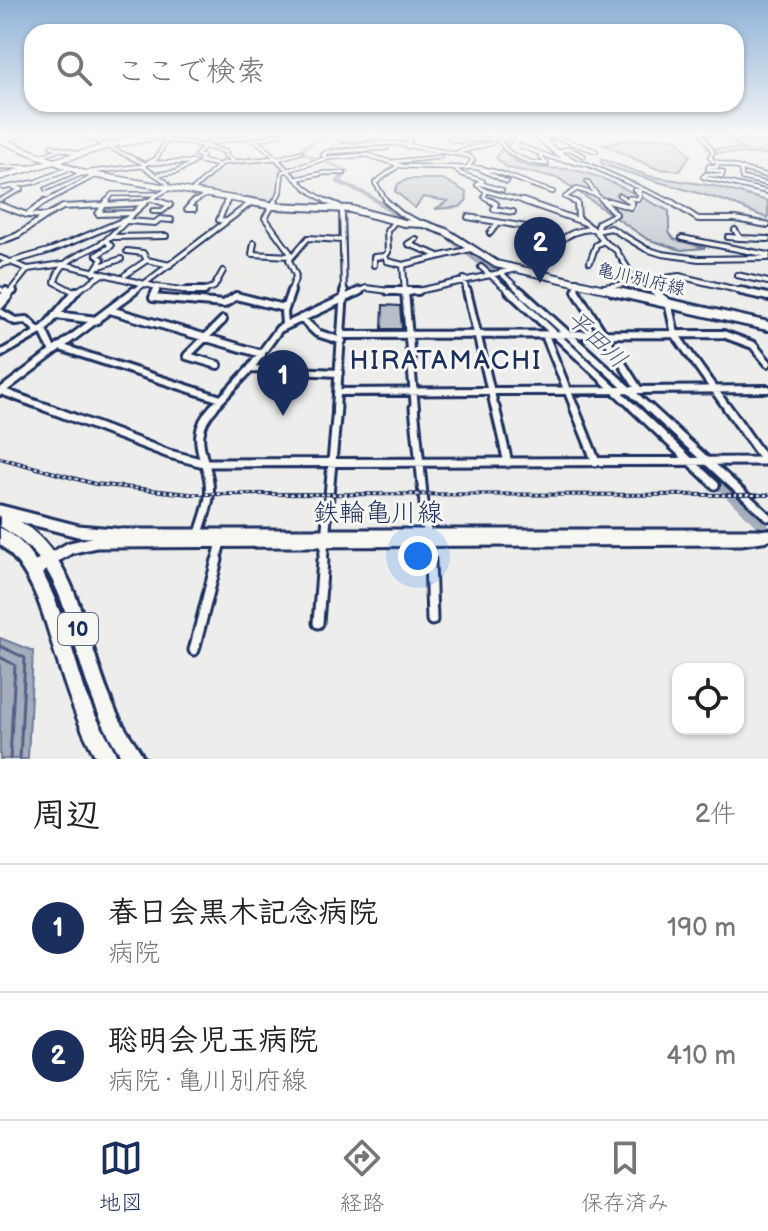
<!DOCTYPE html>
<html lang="ja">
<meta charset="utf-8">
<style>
body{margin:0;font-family:"Balsamiq Sans","Klee One",sans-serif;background:#f6f6f6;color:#222}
.controls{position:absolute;right:24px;bottom:24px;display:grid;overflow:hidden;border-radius:16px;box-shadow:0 2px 6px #0004}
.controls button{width:72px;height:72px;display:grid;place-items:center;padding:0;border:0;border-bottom:2px solid #e0e0e0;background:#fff;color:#222;font:40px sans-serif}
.you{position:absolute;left:418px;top:556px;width:28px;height:28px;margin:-20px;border:6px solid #fff;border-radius:50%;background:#1a73e8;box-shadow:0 0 0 12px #1a73e833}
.badge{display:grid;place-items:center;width:52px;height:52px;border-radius:50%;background:#1b2f5e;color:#fff;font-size:26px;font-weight:700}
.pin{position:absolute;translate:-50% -66px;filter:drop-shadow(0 2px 4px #0008)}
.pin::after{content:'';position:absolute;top:42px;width:28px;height:24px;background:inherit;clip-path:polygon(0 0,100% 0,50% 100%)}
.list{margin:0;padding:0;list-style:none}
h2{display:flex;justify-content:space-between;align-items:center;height:104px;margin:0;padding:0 32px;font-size:34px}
h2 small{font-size:26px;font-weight:400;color:#767676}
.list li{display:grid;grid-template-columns:52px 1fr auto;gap:24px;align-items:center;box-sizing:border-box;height:128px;padding:0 32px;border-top:2px solid #e0e0e0}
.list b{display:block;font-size:30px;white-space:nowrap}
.list p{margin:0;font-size:26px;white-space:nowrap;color:#767676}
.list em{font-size:26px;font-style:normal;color:#767676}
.icon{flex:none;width:44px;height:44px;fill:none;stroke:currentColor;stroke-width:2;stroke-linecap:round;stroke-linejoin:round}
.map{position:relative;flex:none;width:768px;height:759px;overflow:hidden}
.search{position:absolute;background:#fff;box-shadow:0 2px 6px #0004;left:24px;right:24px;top:24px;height:88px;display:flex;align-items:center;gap:20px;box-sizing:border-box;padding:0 28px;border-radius:24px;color:#767676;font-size:30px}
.sheet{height:360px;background:#fff}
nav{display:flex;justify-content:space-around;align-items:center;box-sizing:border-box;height:112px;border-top:2px solid #e0e0e0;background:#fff;font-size:22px;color:#767676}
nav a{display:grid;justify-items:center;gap:4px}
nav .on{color:#1b2f5e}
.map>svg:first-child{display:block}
.built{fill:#dde0e1}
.green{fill:#ced2d7;stroke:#74809a;stroke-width:2}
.water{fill:#a5acbc;stroke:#6e7a96;stroke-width:2}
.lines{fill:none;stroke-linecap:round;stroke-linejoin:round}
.shore{stroke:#526184;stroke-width:3}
.river{fill:#a5acbc;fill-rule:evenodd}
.building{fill:#b9bfc8;stroke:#1b2f5e;stroke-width:2}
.street-far4-casing{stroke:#1b2f5e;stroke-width:6}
.street-far3-casing{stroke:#1b2f5e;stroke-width:8}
.street-far2-casing{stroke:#1b2f5e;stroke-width:12}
.street-far1-casing{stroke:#1b2f5e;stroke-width:13}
.street-casing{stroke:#1b2f5e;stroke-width:15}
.secondary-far4-casing{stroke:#1b2f5e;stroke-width:8}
.secondary-far3-casing{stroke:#1b2f5e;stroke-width:10}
.secondary-far2-casing{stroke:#1b2f5e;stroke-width:14}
.secondary-far1-casing{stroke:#1b2f5e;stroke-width:17}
.secondary-casing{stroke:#1b2f5e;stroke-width:20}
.highway-casing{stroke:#1b2f5e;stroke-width:6}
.street-far4{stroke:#f6f6f2;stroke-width:3}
.street-far3{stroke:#f6f6f2;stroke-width:4}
.street-far2{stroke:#f6f6f2;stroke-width:6}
.street-far1{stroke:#f6f6f2;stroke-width:7}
.street{stroke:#f6f6f2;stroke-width:9}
.secondary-far4{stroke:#f6f6f2;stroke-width:5}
.secondary-far3{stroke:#f6f6f2;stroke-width:6}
.secondary-far2{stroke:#f6f6f2;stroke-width:8}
.secondary-far1{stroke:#f6f6f2;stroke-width:11}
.secondary{stroke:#f6f6f2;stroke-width:14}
.highway{fill:#f6f6f2;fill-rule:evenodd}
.rail-casing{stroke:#1b2f5e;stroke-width:4}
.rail{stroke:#f6f6f2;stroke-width:2;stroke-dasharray:3;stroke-linecap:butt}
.labels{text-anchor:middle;stroke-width:6;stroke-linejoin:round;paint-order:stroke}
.far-street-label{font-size:18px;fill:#1b2f5e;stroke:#f6f6f2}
.shield{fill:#f6f6f2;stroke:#5d6b8a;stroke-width:2}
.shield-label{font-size:20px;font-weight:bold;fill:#1b2f5e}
.water-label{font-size:24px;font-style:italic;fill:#44547a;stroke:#f6f6f2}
.quarter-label{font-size:26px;letter-spacing:2px;fill:#1b2f5e;stroke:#f6f6f2}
.near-street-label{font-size:26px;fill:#1b2f5e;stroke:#f6f6f2}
</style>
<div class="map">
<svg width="768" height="759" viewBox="0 0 768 759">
<rect width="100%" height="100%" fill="#edeeec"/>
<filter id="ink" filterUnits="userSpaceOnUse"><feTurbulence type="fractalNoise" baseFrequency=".0125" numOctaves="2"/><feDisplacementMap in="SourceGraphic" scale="16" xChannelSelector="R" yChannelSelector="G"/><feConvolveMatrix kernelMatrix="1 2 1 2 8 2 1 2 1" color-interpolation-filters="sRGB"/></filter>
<g filter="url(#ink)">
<path class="built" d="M276,159L281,169L273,205L195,190L220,165Z"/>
<path class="green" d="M504,134H518L508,146V155C525,171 545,167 566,169C601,172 638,197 669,211V232L674,239L705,248L681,250L647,239L558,178L508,168L496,158L508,139Z
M676,138L690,156L680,171L657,169L604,145L624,140Z
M729,139L768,141V154L718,153L714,148L743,149Z
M601,159L649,176L714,186L768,201V218C751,213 738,205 722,200C681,188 641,178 602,164Z
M408,179H443L466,192L467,200L460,207L435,209L448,201L423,197L415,208L395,191L398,184Z"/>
<path class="water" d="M0,638L33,651L28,759H0Z"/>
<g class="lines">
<path class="shore" d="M0,646L25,658L20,759
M0,657L15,665L10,759"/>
<path class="river" d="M309,134H315L322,139L305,150L306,153L350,170V172L342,181L370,194L399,213L421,223V227C399,225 383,206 365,196C356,191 345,188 336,183V181L344,171L301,154L300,148L315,139Z
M443,232H449L527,296L621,385L623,388L621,391H613L521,300L443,236Z
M644,410L648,411L768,518V534L763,532L640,417L638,414L640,411Z"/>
</g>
<path class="building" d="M383,305L400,306L402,329H382Z"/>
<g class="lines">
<g class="street-far4-casing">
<path id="street-far4" d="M67,134L90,138L145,164L142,166L165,181L168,184L166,187
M210,134L215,137L196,155L202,156L200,161L218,165
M247,134C279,154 296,189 331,203
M405,134L410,137L407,147
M446,134L455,141L495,138
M702,134L713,152L710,157L713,161L768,176
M708,134L768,137
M498,138C505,155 529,164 547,164L540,156
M257,140L280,134
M539,140L555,137L596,151
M167,141L188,142L226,152L225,155L235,162
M212,143L251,136
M122,144L166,137
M51,146L80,154
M520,146L553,158L587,164L674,203
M335,147L343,139L376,137
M570,149L584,156
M458,152L492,143V139
M556,152L571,148
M39,157L61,149
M327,158L323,155L327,152L387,148
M278,159L301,152
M392,162L440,157
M151,163L194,162
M718,163L717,167L709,166L708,169L723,172L722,176L706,174L703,177L768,192
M145,164L156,159L170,134
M0,167H29
M468,167C498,168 524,184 553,192
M455,168L461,174L483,181L477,185L486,191L530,203
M480,169L507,182
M741,170L742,178L768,184
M90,172L142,166
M159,174L176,172L193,163
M296,179L324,173H344
M479,183L502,190
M3,188L35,182L68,169
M46,189L83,173
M192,191L222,163L276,158
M486,191L484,197L495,203
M597,195L605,203
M619,195L632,203
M629,198L638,199L640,194L634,190L640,191
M151,199L164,203
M601,199L616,203
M0,200L22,189L15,188
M43,203L96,175
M106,203L112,194H156
M140,203H144
M144,203L170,188
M192,203L208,194
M225,203L230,198
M274,203L280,192L282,172L327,158L368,155L402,166L467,168L473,160L469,156L393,143L336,146
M388,203L375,183L398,166
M577,203L565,197L577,189L597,195L587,182"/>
</g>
<g class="street-far3-casing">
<path id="street-far3" d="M107,201L98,214L133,213
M275,201L265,218L291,254
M326,201L339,206L342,211L344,293
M386,201L401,214L420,223
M491,201L496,204L494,209L513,212
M523,201L583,222
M573,201L577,203L578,218L596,231
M609,201L630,207L632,203L629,201
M670,201L698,219H735L768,225
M0,205L27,215L46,216L18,235L0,242
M194,209H187L194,201
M153,211H162L170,205L158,201
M27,215L45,201
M46,216L63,207L144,203
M468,217L526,227L558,242
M127,221L155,223L160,219L171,220
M225,221L219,220L227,201
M395,221L387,231L388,252L385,256L387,261L403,265
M598,228V223L616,214L603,201
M735,230L740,238L768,239
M490,233L497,224
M110,237L166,236
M728,237L740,238
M682,238L768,255
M416,239L408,244L437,255
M254,243L252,254L290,256
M127,251L143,253L147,260L170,265
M0,258L28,269L63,264L157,287L200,292L214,287L223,271
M590,262L596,245L603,241
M0,265L52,250L127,219L147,201
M374,265V257L385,256
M100,266L121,259
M481,267L511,293
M93,273L102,259L97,255L111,246L106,240
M501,273L522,293
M538,273C550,249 563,230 592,229
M125,275L147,260
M737,275L768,282
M464,279L467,293
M604,287L679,276L750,293
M0,289L7,293
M74,292L55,282C60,257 86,254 105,241C112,235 119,228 125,222
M9,293L28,269
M74,293L101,275
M132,293L252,202
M155,293L157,287
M290,293L296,276L289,260L308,238L342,240
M356,293L366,288L404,293
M405,293L403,265L471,249
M409,293L517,269
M576,293L577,281
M656,293L632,275L616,250L603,241L596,231L611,228L646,249L662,254L699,259L768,258"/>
</g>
<g class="street-far2-casing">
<path id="street-far2" d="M156,291L153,298L224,304L236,296L284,308
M188,291H204
M388,291H418
M405,291L415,409
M467,291L495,409
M509,291L635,409
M520,291L650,409
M576,291L639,390
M653,291L668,302L675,334L728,409
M741,291L768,297
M0,298L13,291
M0,306L8,297L6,291
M110,310L262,354
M0,312L15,321L27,320L39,332L43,330L53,352
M55,315L97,320
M301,318L317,333L342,341
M285,324L284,312L291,291
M43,330L76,291
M342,335L723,334L753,345L768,363
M545,335L575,409
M60,347L221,399
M0,354L39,332
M218,365L187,356L223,320
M250,369L339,373
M1,391L50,409
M0,392L134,291
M338,392L768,389
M212,409L250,369L279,329L360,291
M336,409L344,291"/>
</g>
<g class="street-far1-casing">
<path id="street-far1" d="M45,407L169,454L204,463L768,461
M414,407L430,562
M495,407L508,463
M574,407L596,462
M633,407L715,485
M648,407L768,517
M727,407L765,461
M199,534C202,522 208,509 209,497C214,462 182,441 214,407
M216,562L221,542
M323,562L337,407"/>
</g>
<g class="street-casing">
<path id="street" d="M430,560L432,620
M318,623L323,560
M194,650L217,560"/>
</g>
<g class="secondary-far4-casing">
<path id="secondary-far4" d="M535,134L556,152L575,162
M0,140L83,173L258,203
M0,140L23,134
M0,177L150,134"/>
</g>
<g class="secondary-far3-casing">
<path id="secondary-far3" d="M246,201L274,206L350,209L404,223L424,224L446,232L496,264L622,293"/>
</g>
<g class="secondary-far2-casing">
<path id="secondary-far2" d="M613,291L768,326"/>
</g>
<g class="secondary-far1-casing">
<path id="secondary-far1" d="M0,511L78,531L126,535H758
M46,562L70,548L96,542L741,539L768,535"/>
</g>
<g class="secondary-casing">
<path id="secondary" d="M32,572L49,560"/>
</g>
<g class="highway-casing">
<path id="highway" d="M0,511C77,543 82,628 109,695C113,706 118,717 125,728C131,738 139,748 144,759H123C104,730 92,700 82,668C71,632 64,594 42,563C31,547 16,536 0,526Z
M0,528C52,550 71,655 90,704C98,723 110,740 118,759H97C80,730 69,698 59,666C45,622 37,576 0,544Z"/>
</g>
<use href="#street-far4" class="street-far4"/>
<use href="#street-far3" class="street-far3"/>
<use href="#street-far2" class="street-far2"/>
<use href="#street-far1" class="street-far1"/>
<use href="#street" class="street"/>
<use href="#secondary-far4" class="secondary-far4"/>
<use href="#secondary-far3" class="secondary-far3"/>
<use href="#secondary-far2" class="secondary-far2"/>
<use href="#secondary-far1" class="secondary-far1"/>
<use href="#secondary" class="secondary"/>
<use href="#highway" class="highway"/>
<g class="rail-casing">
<path id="rail" d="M0,458L95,484L189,494L768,495"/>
</g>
<use href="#rail" class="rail"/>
</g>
</g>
<linearGradient id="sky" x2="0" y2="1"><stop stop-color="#8db1d6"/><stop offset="0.56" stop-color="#f7f7f6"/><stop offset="1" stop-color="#f7f7f6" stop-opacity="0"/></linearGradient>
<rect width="768" height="240" fill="url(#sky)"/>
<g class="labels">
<g class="far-street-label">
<text transform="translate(641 279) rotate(13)" y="6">亀川別府線</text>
</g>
<rect class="shield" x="58" y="613" width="40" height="32" rx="6"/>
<g class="shield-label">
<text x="78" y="636">10</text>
</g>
<g class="water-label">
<text transform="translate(597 339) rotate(43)" y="8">平田川</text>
</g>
<g class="quarter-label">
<text x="446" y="369">HIRATAMACHI</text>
</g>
<g class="near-street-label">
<text x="378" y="521">鉄輪亀川線</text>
</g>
</g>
</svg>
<div class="controls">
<button><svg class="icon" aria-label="locate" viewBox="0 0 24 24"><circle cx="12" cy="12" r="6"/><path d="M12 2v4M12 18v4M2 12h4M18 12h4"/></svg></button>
</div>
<div class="you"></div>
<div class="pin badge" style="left:283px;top:416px">1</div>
<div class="pin badge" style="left:540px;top:283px">2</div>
<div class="search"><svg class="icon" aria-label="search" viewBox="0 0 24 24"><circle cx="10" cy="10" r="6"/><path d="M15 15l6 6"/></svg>ここで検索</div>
</div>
<section class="sheet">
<h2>周辺<small>2件</small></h2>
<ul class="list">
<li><span class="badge">1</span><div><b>春日会黒木記念病院</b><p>病院</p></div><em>190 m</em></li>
<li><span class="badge">2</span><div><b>聡明会児玉病院</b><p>病院 · 亀川別府線</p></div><em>410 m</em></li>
</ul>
</section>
<nav>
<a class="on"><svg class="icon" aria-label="map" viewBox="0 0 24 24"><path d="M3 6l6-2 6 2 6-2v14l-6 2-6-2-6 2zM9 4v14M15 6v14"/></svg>地図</a>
<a><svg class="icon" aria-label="directions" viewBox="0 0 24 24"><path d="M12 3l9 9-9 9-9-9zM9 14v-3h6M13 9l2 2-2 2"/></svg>経路</a>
<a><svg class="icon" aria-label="saved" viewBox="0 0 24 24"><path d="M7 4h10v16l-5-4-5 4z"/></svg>保存済み</a>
</nav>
